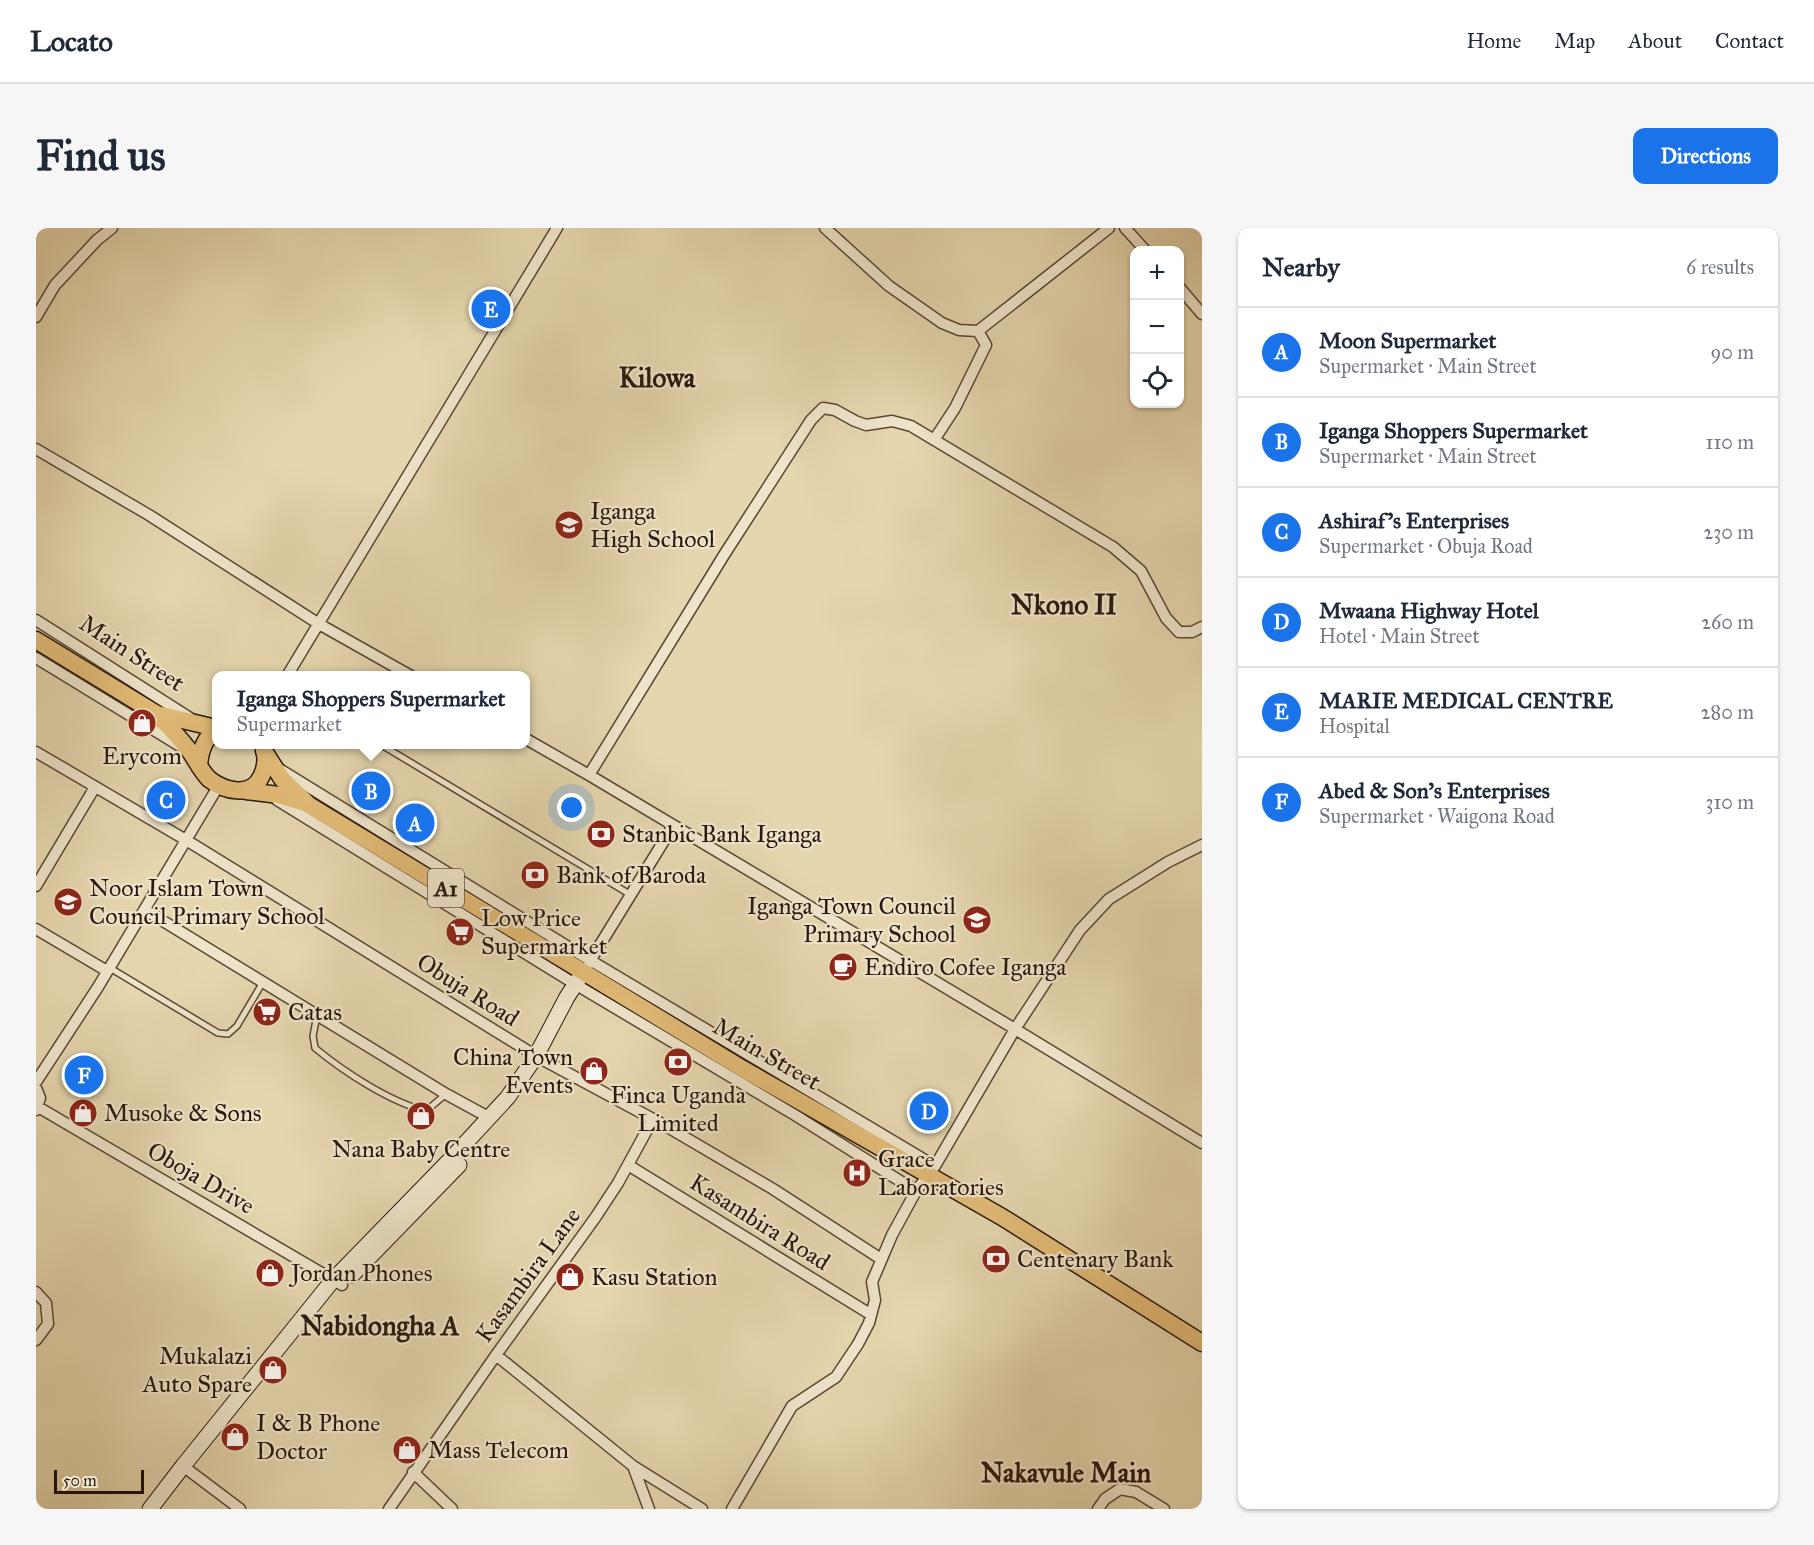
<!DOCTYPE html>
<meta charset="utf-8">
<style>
body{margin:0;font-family:"IM FELL Great Primer",serif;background:#f6f6f7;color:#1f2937}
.controls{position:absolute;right:18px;top:18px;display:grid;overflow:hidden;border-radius:12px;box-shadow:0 2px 4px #0004}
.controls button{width:54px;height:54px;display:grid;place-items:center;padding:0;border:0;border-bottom:2px solid #e0e1e3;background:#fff;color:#1f2937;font:30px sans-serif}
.scale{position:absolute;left:18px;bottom:15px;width:90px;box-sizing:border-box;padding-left:6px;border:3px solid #29170e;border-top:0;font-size:16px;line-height:21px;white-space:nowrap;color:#29170e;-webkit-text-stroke:4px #eee4ca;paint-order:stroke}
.you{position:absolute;left:536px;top:580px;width:21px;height:21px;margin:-15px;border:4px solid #fff;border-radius:50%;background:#1a73e8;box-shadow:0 0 0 9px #1a73e833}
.badge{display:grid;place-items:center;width:39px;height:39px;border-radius:50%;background:#1a73e8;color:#fff;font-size:20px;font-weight:700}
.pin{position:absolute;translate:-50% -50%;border:3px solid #fff;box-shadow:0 2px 6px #0006}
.popup{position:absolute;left:176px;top:443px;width:318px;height:78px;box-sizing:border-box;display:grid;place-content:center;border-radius:12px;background:#fff;filter:drop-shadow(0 2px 4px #0005);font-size:20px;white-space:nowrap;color:#747a83}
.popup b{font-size:22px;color:#1f2937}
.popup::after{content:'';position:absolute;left:50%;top:100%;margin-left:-12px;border:12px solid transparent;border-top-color:#fff}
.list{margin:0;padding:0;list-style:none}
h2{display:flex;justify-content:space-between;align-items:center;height:78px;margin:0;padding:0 24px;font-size:26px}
h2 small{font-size:20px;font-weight:400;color:#747a83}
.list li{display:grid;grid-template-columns:39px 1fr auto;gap:18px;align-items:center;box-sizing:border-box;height:90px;padding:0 24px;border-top:2px solid #e0e1e3}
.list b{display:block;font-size:22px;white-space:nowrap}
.list p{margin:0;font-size:20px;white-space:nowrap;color:#747a83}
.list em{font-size:20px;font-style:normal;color:#747a83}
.icon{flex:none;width:33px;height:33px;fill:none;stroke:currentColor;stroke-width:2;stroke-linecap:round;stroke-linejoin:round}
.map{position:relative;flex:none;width:1166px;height:1281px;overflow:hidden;border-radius:12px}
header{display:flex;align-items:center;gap:36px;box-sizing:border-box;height:84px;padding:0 30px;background:#fff;border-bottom:2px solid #e0e1e3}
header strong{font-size:28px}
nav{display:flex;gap:33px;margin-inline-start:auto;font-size:21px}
.intro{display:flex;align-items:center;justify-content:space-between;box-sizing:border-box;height:144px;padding:0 36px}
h1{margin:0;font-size:42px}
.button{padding:15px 27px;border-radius:12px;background:#1a73e8;color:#fff;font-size:21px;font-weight:700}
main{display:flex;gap:36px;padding:0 36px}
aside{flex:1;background:#fff;border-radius:12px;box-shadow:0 2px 4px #0004}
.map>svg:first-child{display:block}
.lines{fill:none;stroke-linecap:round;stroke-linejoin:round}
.lane-casing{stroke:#584736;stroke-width:8}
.street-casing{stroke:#584736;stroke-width:13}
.secondary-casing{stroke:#29170e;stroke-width:17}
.primary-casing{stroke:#29170e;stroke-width:19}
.lane{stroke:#eee4ca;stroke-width:5}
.street{stroke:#eee4ca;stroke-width:10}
.secondary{stroke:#eee4ca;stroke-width:15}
.primary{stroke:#e2bb77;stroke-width:16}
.labels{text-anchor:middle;stroke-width:4.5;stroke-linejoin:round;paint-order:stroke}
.shield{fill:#eee4ca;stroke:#645446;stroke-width:1.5}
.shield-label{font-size:22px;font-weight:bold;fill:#29170e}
.poi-label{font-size:24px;fill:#29170e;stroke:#eee4ca;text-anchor:start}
.street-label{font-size:24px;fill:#29170e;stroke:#eee4ca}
.quarter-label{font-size:27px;font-weight:bold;fill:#29170e;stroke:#eee4ca}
</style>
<header>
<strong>Locato</strong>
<nav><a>Home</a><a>Map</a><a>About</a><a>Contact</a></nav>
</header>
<div class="intro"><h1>Find us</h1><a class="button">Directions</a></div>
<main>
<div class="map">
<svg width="1166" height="1281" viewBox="0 0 1166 1281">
<rect width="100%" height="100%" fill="#e5d6ae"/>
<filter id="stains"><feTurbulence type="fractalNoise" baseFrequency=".00333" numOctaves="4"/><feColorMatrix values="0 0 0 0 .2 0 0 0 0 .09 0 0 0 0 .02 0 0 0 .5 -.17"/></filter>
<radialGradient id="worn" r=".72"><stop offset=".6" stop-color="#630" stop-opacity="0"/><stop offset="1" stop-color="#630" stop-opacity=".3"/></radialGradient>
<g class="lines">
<g class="lane-casing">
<path id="lane" d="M344,516L595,667
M74,740L182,805L192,806L201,798L227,754
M281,787L277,808L279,820C308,844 354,874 390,883L410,866"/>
</g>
<g class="street-casing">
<path id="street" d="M789,0L853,58L906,95L923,102L942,103L1073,0
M1089,0L1109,22
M1144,60L1166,86
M0,89L19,57L61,12L76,0
M898,212L919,180L950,117L942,103
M0,221L113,287L283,396L375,448
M0,392L154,490
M0,430L144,518
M251,448L521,0
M490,511L553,547L979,801L1166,915
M0,524L150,612L500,828L628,897L737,961L845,1031
M245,542L547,728L899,938
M553,547L688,327L775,192L787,180L799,182L819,193L830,197L856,193L875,198L1077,319L1105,343L1130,390L1143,404H1156L1166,399
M241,572L539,756L759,887L880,963
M0,658L59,559
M109,682L410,866L454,890
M0,701L71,743
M551,738L637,598
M0,854L62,759L183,557
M0,860L4,870L0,882
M2,879L306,1057
M592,937L834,1086
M0,1064L10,1075L12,1096L0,1112
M460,1127L597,1238L613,1281
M147,1238L204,1281
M597,1238L666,1281
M377,1244L416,1281
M353,1281L460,1127L559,990L582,955L617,891
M696,1281L756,1178L800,1149L822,1116L833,1095L839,1072L836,1054L856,1007L880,963L899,938L979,801L1044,702L1073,671L1132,634L1166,617
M1062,1281L1069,1271L1084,1261L1100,1264L1128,1281"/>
</g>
<g class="secondary-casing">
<path id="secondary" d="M316,1047L423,937
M114,1281L147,1238L297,1052L412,934L472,869L500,828L531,769L548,743"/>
</g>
<g class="primary-casing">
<path id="primary" d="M0,412L121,486L180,500
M121,486C130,496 140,506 149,517C158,527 163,541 173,551C188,563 215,570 225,549C229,542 231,530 228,523
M230,526L246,551L273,577L707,841L966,989L1166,1115
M163,538C164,524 168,510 180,503
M210,563L243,567L266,574"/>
</g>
<use href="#lane" class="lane"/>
<use href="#street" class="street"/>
<use href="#secondary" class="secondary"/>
<use href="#primary" class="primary"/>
</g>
<defs>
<g id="school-disc" transform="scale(1.5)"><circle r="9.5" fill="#8f2418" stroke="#eee4ca"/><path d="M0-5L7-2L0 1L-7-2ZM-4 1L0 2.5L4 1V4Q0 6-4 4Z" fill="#fff"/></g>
<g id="shop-disc" transform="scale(1.5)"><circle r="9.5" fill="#8f2418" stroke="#eee4ca"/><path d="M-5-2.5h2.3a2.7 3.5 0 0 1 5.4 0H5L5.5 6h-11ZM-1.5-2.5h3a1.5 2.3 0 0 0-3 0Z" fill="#fff"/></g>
<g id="bank-disc" transform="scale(1.5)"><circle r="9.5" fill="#8f2418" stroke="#eee4ca"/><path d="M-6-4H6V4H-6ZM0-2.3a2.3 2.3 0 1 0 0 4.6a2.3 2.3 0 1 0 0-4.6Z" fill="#fff"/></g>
<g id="supermarket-disc" transform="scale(1.5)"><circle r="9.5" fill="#8f2418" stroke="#eee4ca"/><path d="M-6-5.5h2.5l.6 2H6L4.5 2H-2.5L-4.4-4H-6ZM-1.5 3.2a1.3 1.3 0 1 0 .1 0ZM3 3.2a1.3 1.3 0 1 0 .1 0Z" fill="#fff"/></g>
<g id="cafe-disc" transform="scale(1.5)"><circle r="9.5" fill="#8f2418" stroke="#eee4ca"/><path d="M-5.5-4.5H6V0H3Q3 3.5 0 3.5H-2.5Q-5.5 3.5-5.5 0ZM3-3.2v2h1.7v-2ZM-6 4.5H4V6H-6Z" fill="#fff"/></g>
<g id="hospital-disc" transform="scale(1.5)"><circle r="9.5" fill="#8f2418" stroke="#eee4ca"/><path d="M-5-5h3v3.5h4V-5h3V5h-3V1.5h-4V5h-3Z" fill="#fff"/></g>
</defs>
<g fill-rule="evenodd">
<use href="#school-disc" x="533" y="297"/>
<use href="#shop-disc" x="106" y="495"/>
<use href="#bank-disc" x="565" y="606"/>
<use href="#bank-disc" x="499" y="647"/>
<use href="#school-disc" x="32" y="674"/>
<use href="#school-disc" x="941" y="692"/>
<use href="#supermarket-disc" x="424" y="704"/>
<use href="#cafe-disc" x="807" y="739"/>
<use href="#supermarket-disc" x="231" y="784"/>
<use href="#bank-disc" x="642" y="834"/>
<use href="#shop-disc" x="558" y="843"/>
<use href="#shop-disc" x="47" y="885"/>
<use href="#shop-disc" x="385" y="888"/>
<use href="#hospital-disc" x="821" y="945"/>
<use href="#bank-disc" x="960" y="1031"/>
<use href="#shop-disc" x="234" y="1045"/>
<use href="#shop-disc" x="534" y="1049"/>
<use href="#shop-disc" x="237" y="1142"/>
<use href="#shop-disc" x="199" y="1209"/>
<use href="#shop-disc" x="371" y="1222"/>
</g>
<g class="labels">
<rect class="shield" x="392" y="641" width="36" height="38" rx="4.5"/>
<g class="shield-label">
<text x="410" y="668">A1</text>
</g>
<g class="poi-label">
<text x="554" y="291">Iganga<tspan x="554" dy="28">High School</tspan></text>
<text x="106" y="536" text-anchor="middle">Erycom</text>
<text x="586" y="614">Stanbic Bank Iganga</text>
<text x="520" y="655">Bank of Baroda</text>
<text x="53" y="668">Noor Islam Town<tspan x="53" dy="28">Council Primary School</tspan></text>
<text x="920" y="686" text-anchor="end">Iganga Town Council<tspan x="920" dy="28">Primary School</tspan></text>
<text x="445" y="698">Low Price<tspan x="445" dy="28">Supermarket</tspan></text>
<text x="828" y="747">Endiro Cofee Iganga</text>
<text x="252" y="792">Catas</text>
<text x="537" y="837" text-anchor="end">China Town<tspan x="537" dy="28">Events</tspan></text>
<text x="642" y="875" text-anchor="middle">Finca Uganda<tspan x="642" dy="28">Limited</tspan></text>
<text x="68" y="893">Musoke &amp; Sons</text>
<text x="385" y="929" text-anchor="middle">Nana Baby Centre</text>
<text x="842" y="939">Grace<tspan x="842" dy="28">Laboratories</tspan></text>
<text x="981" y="1039">Centenary Bank</text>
<text x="255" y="1053">Jordan Phones</text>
<text x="555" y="1057">Kasu Station</text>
<text x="216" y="1136" text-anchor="end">Mukalazi<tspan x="216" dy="28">Auto Spare</tspan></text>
<text x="220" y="1203">I &amp; B Phone<tspan x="220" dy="28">Doctor</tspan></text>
<text x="392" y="1230">Mass Telecom</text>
</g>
<g class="street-label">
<text transform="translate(96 425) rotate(33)" y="8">Main Street</text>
<text transform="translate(432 762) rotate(32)" y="8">Obuja Road</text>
<text transform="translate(731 826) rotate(30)" y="8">Main Street</text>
<text transform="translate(165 950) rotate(30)" y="8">Oboja Drive</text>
<text transform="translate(724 994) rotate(32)" y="8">Kasambira Road</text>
<text transform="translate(492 1047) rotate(-54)" y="8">Kasambira Lane</text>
</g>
<g class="quarter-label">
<text x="621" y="159">Kilowa</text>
<text x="1028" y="386">Nkono II</text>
<text x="344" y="1107">Nabidongha A</text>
<text x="1030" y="1254">Nakavule Main</text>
</g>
</g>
<rect width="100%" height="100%" filter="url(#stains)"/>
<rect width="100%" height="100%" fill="url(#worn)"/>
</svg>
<div class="controls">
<button>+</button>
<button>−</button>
<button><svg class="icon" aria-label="locate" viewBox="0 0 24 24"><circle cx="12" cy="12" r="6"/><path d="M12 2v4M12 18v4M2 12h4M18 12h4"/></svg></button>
</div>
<div class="scale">50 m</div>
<div class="you"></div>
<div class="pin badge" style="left:379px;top:595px">A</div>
<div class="pin badge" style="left:335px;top:563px">B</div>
<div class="popup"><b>Iganga Shoppers Supermarket</b>Supermarket</div>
<div class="pin badge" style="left:130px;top:572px">C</div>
<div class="pin badge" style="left:893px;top:883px">D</div>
<div class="pin badge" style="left:455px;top:81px">E</div>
<div class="pin badge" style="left:48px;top:847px">F</div>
</div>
<aside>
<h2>Nearby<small>6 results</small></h2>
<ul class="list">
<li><span class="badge">A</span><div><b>Moon Supermarket</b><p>Supermarket · Main Street</p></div><em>90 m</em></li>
<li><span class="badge">B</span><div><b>Iganga Shoppers Supermarket</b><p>Supermarket · Main Street</p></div><em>110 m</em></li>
<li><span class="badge">C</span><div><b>Ashiraf's Enterprises</b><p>Supermarket · Obuja Road</p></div><em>230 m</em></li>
<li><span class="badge">D</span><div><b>Mwaana Highway Hotel</b><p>Hotel · Main Street</p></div><em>260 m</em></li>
<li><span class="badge">E</span><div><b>MARIE MEDICAL CENTRE</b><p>Hospital</p></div><em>280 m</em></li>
<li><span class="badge">F</span><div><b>Abed &amp; Son's Enterprises</b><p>Supermarket · Waigona Road</p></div><em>310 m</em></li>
</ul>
</aside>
</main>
